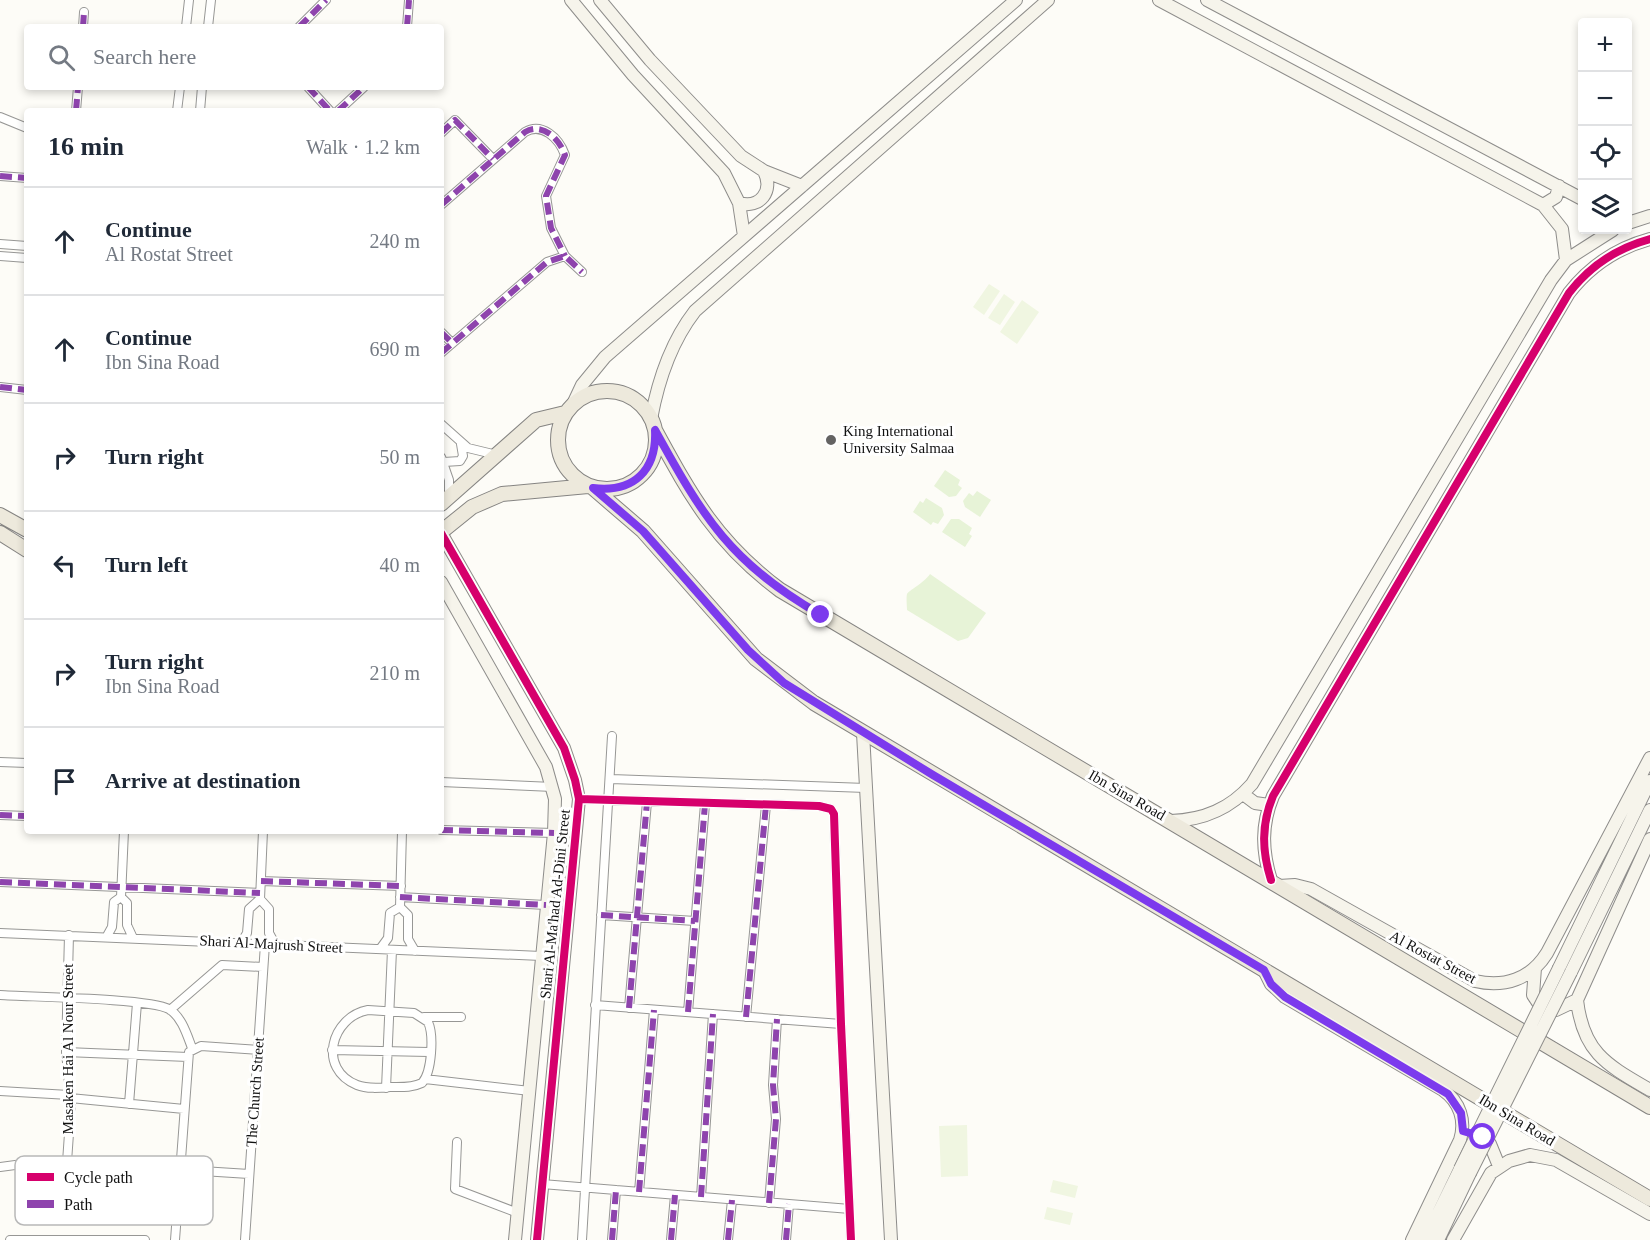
<!DOCTYPE html>
<meta charset="utf-8">
<style>
body{margin:0;font-family:"Times New Roman",serif;background:#f6f6f7;color:#1f2937}
.controls{position:absolute;right:18px;top:18px;display:grid;overflow:hidden;border-radius:6px;box-shadow:0 3px 9px #0003}
.controls button{width:54px;height:54px;display:grid;place-items:center;padding:0;border:0;border-bottom:2px solid #e0e1e3;background:#fff;color:#1f2937;font:30px sans-serif}
.stop{position:absolute;width:18px;height:18px;margin:-14px;border:4px solid #7c3aed;border-radius:50%;background:#fff}
.stop.end{background:#7c3aed;border-color:#fff;box-shadow:0 2px 6px #0008}
.list{margin:0;padding:0;list-style:none}
h2{display:flex;justify-content:space-between;align-items:center;height:78px;margin:0;padding:0 24px;font-size:26px}
h2 small{font-size:20px;font-weight:400;color:#747a83}
.list li{display:grid;grid-template-columns:39px 1fr auto;gap:18px;align-items:center;box-sizing:border-box;height:108px;padding:0 24px;border-top:2px solid #e0e1e3}
.list b{display:block;font-size:22px;white-space:nowrap}
.list p{margin:0;font-size:20px;white-space:nowrap;color:#747a83}
.list em{font-size:20px;font-style:normal;color:#747a83}
.icon{flex:none;width:33px;height:33px;fill:none;stroke:currentColor;stroke-width:2;stroke-linecap:round;stroke-linejoin:round}
.map{position:relative;flex:none;width:1650px;height:1240px;overflow:hidden}
.search{position:absolute;background:#fff;box-shadow:0 3px 9px #0003;left:24px;top:24px;width:420px;height:66px;display:flex;align-items:center;gap:15px;box-sizing:border-box;padding:0 21px;border-radius:6px;color:#747a83;font-size:22px}
.panel{position:absolute;background:#fff;box-shadow:0 3px 9px #0003;left:24px;top:108px;width:420px;height:726px;border-radius:6px}
.map>svg:first-child{display:block}
.green{fill:#e7f3d7}
.pitch{fill:#f0f6e1}
.lines{fill:none;stroke-linecap:round;stroke-linejoin:round}
.street-casing{stroke:#979795;stroke-width:10}
.secondary-casing{stroke:#8e8d8b;stroke-width:14}
.primary-casing{stroke:#858482;stroke-width:16}
.street{stroke:#fffffe;stroke-width:8}
.secondary{stroke:#f6f4eb;stroke-width:12}
.primary{stroke:#ede9dc;stroke-width:14}
.secondary-bridge-casing{stroke:#8e8d8b;stroke-width:14;stroke-linecap:butt}
.secondary-bridge{stroke:#f6f4eb;stroke-width:12}
.quiet{stroke:#8e44ad;stroke-width:6;stroke-dasharray:12 6;stroke-linecap:butt}
.cycleway-casing{stroke:#fff;stroke-width:11}
.cycleway{stroke:#d6006c;stroke-width:8}
.route{stroke:#7c3aed;stroke-width:8}
.poi-dot{fill:#646362;stroke:#fff;stroke-width:2}
.labels{text-anchor:middle;stroke-width:6;stroke-linejoin:round;paint-order:stroke}
.poi-label{font-size:15px;fill:#111;stroke:#fff;text-anchor:start}
.street-label{font-size:15px;fill:#111;stroke:#fff}
.key{fill:#fff;stroke:#b8b8b8;stroke-width:1.5}
.key-label{font-size:16px;fill:#111}
</style>
<div class="map">
<svg width="1650" height="1240" viewBox="0 0 1650 1240">
<rect width="100%" height="100%" fill="#fdfcf7"/>
<path class="green" d="M945,470L960,480L958,485L962,488L956,496L949,497L934,486Z
M977,491L991,500L980,517L965,507L963,501L969,493L973,496Z
M926,498L942,508L944,515L938,524L933,522L931,525L913,512L920,501L923,503Z
M951,519H959L972,528L969,534L972,536L965,547L942,532Z
M930,574L986,613L968,638L958,641L907,610C907,606 906,598 907,594C908,591 924,583 930,574Z"/>
<path class="pitch" d="M989,284L1000,291L984,315L973,307Z
M1004,294L1015,302L1000,325L988,318Z
M1022,300L1039,312L1017,344L1000,332Z
M967,1125L968,1176L941,1177L939,1126Z
M1053,1180L1078,1186L1075,1198L1050,1192Z
M1047,1207L1073,1213L1070,1225L1044,1219Z"/>
<g class="lines">
<g class="street-casing">
<path id="street" d="M83,27L84,12
M186,27L189,0
M208,27L211,0
M299,27L326,0
M407,27L409,0
M308,87L330,111
M76,111L78,87
M177,111L180,87
M200,111L202,87
M338,111L364,87
M0,117L27,128
M441,133L455,120L493,159
M0,176L27,178
M441,205L525,132C542,122 559,138 565,155L546,196L551,228L565,256
M0,244L27,246
M0,256L27,258
M441,332L452,343
M441,353L547,262L565,256L582,272
M0,387L27,390
M441,424L468,448L497,455
M441,457L449,480V497
M444,462L460,461L463,456L461,444
M0,762L27,763
M611,779L866,788
M441,782L553,787
M579,799L819,806L831,809L834,814L841,1024L851,1240
M0,815L27,816
M441,830L554,833
M124,831L121,897L127,903V925L133,938
M263,831L260,899L269,909V933L275,944
M261,881L401,886
M0,882L260,893
M400,897L546,905
M400,907L402,831
M400,907L408,915V939L415,951
M601,915L695,921
M0,933L541,956
M107,936L112,927L114,902L121,897
M241,943L247,933L249,909L260,899
M380,949L388,938L390,913L400,907
M0,995C30,997 149,998 169,1009C182,1017 187,1035 192,1048
M595,1005L841,1024
M629,1008L647,802
M170,1010L222,965L263,967
M368,1010L414,1013L428,1022C434,1035 432,1072 422,1083C412,1088 400,1087 390,1087C379,1088 367,1089 357,1085C317,1069 331,1017 368,1010Z
M688,1012L705,804
M424,1017H461
M746,1017L766,805
M332,1050L429,1052
M66,1052L188,1057
M425,1079L530,1091
M386,1088L392,950
M0,1091L69,1095
M70,1098L184,1109
M129,1104L137,1003
M457,1142L455,1189L518,1213
M67,1162L71,1105L66,1052L69,935
M0,1167L45,1161L249,1174
M542,1184L850,1209
M639,1192L654,1010
M701,1197L713,1014
M769,1203L776,1119L773,1085L777,1019
M10,1240H145
M175,1240L189,1052L201,1046L258,1050
M245,1240L265,944
M582,1240L612,736
M612,1240L616,1190
M671,1240L675,1195
M728,1240L732,1200
M786,1240L789,1204"/>
</g>
<g class="secondary-casing">
<path id="secondary" d="M571,0L633,75L724,173L739,203L744,236
M600,0L650,60L741,156L764,171L802,186
M1159,0L1543,205L1562,229L1566,260
M1207,0L1582,199
M739,203C760,209 774,191 764,171
M1543,205L1556,197L1559,186
M1628,223L1650,216
M574,402L582,385L605,357L1016,0
M651,419C658,381 671,342 695,311L1048,0
M441,533L564,748L575,780L579,799L537,1240
M441,582L546,767L555,799L554,833L515,1240
M863,733L891,1240
M1243,794L1255,803L1269,805
M1171,821C1204,820 1230,809 1252,784L1551,280L1566,260L1613,230
M1271,880C1262,851 1261,825 1273,796L1569,293C1590,266 1617,248 1650,239
M1279,886L1295,885L1311,889L1475,981C1504,988 1531,979 1547,953L1650,758
M1535,968L1533,995L1541,1007L1556,1010L1577,1000
M1559,968L1650,781
M1264,970L1271,984L1285,997L1443,1090C1460,1102 1466,1121 1460,1140L1412,1240
M1571,972L1650,810
M1577,1000L1650,839
M1577,1000C1583,1053 1607,1065 1650,1090
M1479,1135L1490,1144L1499,1166
M1425,1240L1460,1169
M1438,1240L1470,1173
M1453,1240L1491,1173L1509,1161L1530,1155L1556,1160L1650,1214"/>
</g>
<g class="primary-casing">
<path id="primary" d="M558 440a49 49 0 1 1 98 0a49 49 0 1 1-98 0Z
M655,430C692,498 717,543 780,590L1650,1107
M593,488L643,531L756,659L814,703L1650,1199
M441,504L536,420L565,413
M0,515L27,530
M441,532L472,507L502,494L588,486
M0,533L27,550"/>
</g>
<use href="#street" class="street"/>
<use href="#secondary" class="secondary"/>
<use href="#primary" class="primary"/>
<g class="secondary-bridge-casing">
<path id="secondary-bridge" d="M1460,1169L1559,968
M1470,1173L1571,972"/>
</g>
<use href="#secondary-bridge" class="secondary-bridge"/>
<path class="quiet" d="M83,27L84,12
M299,27L326,0
M407,27L409,0
M308,87L330,111
M76,111L78,87
M338,111L364,87
M441,133L455,120L493,159
M0,176L27,178
M441,205L525,132C542,122 559,138 565,155L546,196L551,228L565,256
M441,332L452,343
M441,353L547,262L565,256L582,272
M0,387L27,390
M0,815L27,816
M441,830L554,833
M261,881L401,886
M0,882L260,893
M400,897L546,905
M601,915L695,921
M629,1008L647,802
M688,1012L705,804
M746,1017L766,805
M639,1192L654,1010
M701,1197L713,1014
M769,1203L776,1119L773,1085L777,1019
M612,1240L616,1190
M671,1240L675,1195
M728,1240L732,1200
M786,1240L789,1204"/>
<g class="cycleway-casing">
<path id="cycleway" d="M441,533L564,748L575,780L579,799L537,1240
M579,799L819,806L831,809L834,814L841,1024L851,1240
M1271,880C1262,851 1261,825 1273,796L1569,293C1590,266 1617,248 1650,239"/>
</g>
<use href="#cycleway" class="cycleway"/>
</g>
<g class="lines">
<path class="route" d="M821,615C731,563 704,519 655,430C657,470 634,493 593,488L643,531L748,650L784,683L933,775L1264,970L1271,984L1285,997L1448,1094L1461,1113L1463,1131L1483,1137"/>
</g>
<circle class="poi-dot" cx="831" cy="440" r="6"/>
<g class="labels">
<g class="poi-label">
<text x="843" y="436">King International<tspan x="843" dy="17">University Salmaa</tspan></text>
</g>
<g class="street-label">
<text transform="translate(1127 795) rotate(30)" y="5">Ibn Sina Road</text>
<text transform="translate(555 904) rotate(-84)" y="5">Shari Al-Ma'had Ad-Dini Street</text>
<text transform="translate(271 944) rotate(3)" y="5">Shari Al-Majrush Street</text>
<text transform="translate(1433 957) rotate(28)" y="5">Al Rostat Street</text>
<text transform="translate(68 1049) rotate(-90)" y="5">Masaken Hai Al Nour Street</text>
<text transform="translate(255 1092) rotate(-86)" y="5">The Church Street</text>
<text transform="translate(1517 1120) rotate(31)" y="5">Ibn Sina Road</text>
</g>
</g>
<rect x="15" y="1156" width="198" height="69" rx="9" class="key"/>
<rect x="27" y="1173" width="27" height="8" fill="#d6006c"/>
<rect x="27" y="1200" width="27" height="8" fill="#8e44ad"/>
<g class="key-label">
<text x="64" y="1183">Cycle path</text>
<text x="64" y="1210">Path</text>
</g>
</svg>
<div class="controls">
<button>+</button>
<button>−</button>
<button><svg class="icon" aria-label="locate" viewBox="0 0 24 24"><circle cx="12" cy="12" r="6"/><path d="M12 2v4M12 18v4M2 12h4M18 12h4"/></svg></button>
<button><svg class="icon" aria-label="layers" viewBox="0 0 24 24"><path d="M12 4l9 5-9 5-9-5zM3 14l9 5 9-5"/></svg></button>
</div>
<div class="stop" style="left:1483px;top:1137px"></div>
<div class="stop end" style="left:821px;top:615px"></div>
<div class="search"><svg class="icon" aria-label="search" viewBox="0 0 24 24"><circle cx="10" cy="10" r="6"/><path d="M15 15l6 6"/></svg>Search here</div>
<section class="panel">
<h2>16 min<small>Walk · 1.2 km</small></h2>
<ul class="list">
<li><svg class="icon" aria-label="ahead" viewBox="0 0 24 24"><path d="M12 20V5M6 11l6-6 6 6"/></svg><div><b>Continue</b><p>Al Rostat Street</p></div><em>240 m</em></li>
<li><svg class="icon" aria-label="ahead" viewBox="0 0 24 24"><path d="M12 20V5M6 11l6-6 6 6"/></svg><div><b>Continue</b><p>Ibn Sina Road</p></div><em>690 m</em></li>
<li><svg class="icon" aria-label="right" viewBox="0 0 24 24"><path d="M7 20v-9h11M14 6l5 5-5 5"/></svg><div><b>Turn right</b></div><em>50 m</em></li>
<li><svg class="icon" aria-label="left" viewBox="0 0 24 24"><path d="M17 20v-9H6M10 6l-5 5 5 5"/></svg><div><b>Turn left</b></div><em>40 m</em></li>
<li><svg class="icon" aria-label="right" viewBox="0 0 24 24"><path d="M7 20v-9h11M14 6l5 5-5 5"/></svg><div><b>Turn right</b><p>Ibn Sina Road</p></div><em>210 m</em></li>
<li><svg class="icon" aria-label="arrive" viewBox="0 0 24 24"><path d="M6 21V4h12l-3 4 3 4H6"/></svg><div><b>Arrive at destination</b></div></li>
</ul>
</section>
</div>
